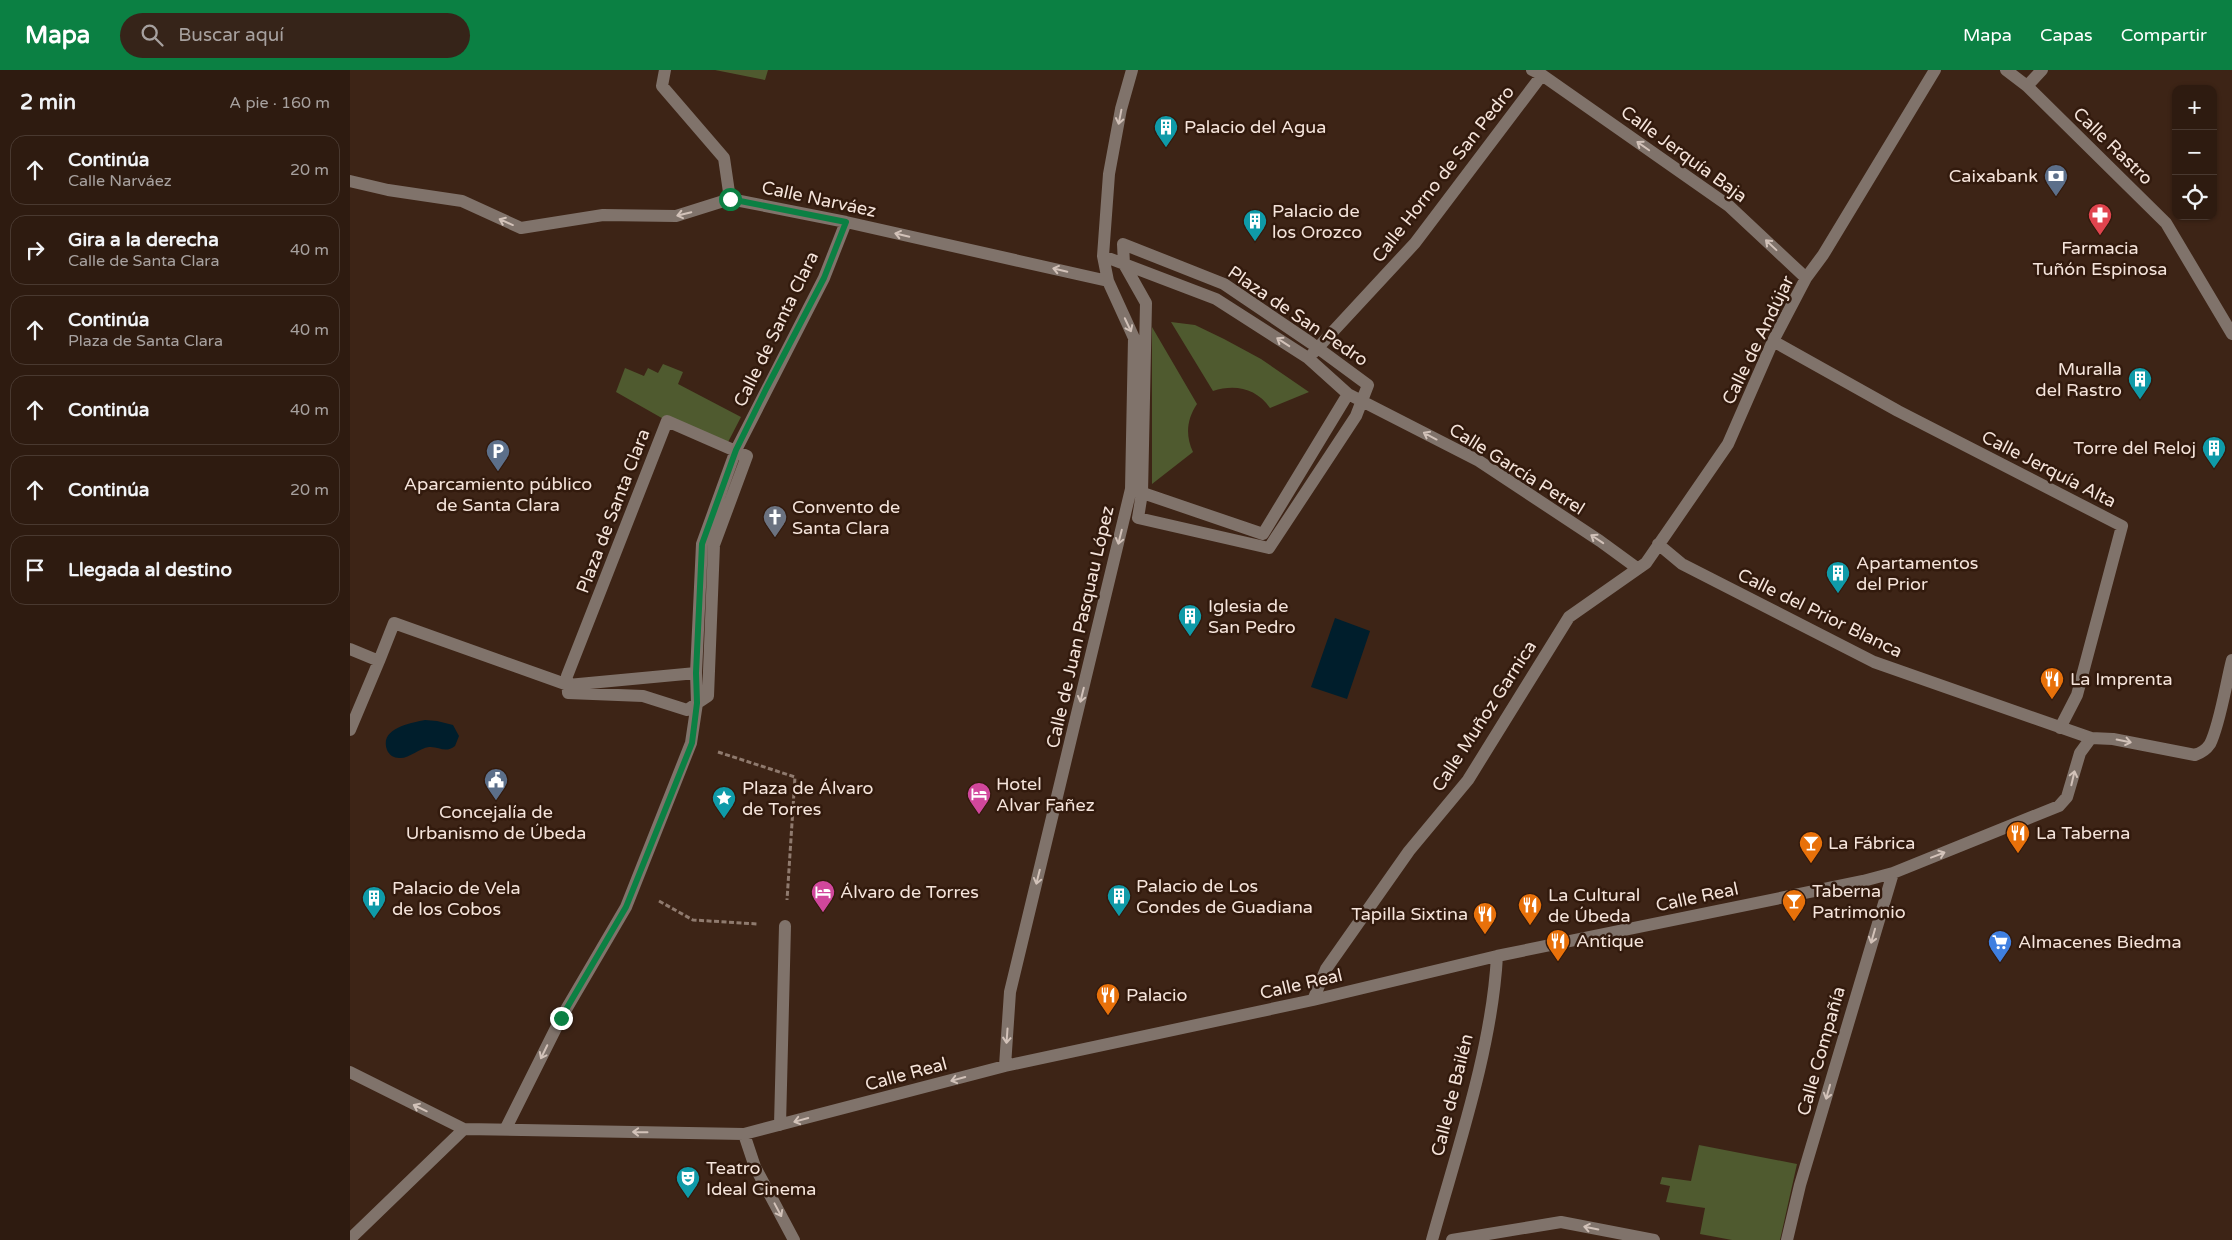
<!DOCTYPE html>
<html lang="es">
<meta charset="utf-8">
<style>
body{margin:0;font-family:"Varela Round",sans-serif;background:#362419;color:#f1f3f6}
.controls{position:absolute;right:15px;top:15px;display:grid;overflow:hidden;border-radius:10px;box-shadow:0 1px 4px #0004}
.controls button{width:45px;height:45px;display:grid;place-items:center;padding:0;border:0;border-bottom:1px solid #493930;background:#2e1b10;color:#f1f3f6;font:25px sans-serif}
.stop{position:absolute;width:15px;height:15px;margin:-11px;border:4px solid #0b8043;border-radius:50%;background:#fff}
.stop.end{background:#0b8043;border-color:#fff;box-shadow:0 1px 5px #0008}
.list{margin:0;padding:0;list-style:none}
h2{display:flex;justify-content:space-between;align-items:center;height:65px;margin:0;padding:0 20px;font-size:21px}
h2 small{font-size:16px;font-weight:400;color:#a7a19f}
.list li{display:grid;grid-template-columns:32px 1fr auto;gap:15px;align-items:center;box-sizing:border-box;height:70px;margin:0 10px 10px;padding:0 10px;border:1px solid #493930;border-radius:15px}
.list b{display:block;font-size:19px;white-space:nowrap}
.list p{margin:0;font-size:16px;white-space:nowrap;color:#a7a19f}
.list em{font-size:16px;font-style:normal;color:#a7a19f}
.icon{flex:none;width:28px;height:28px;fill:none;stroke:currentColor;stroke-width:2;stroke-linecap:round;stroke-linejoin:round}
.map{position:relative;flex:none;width:1882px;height:1170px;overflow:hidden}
header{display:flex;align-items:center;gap:30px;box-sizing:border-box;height:70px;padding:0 25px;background:#0b8043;color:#fff}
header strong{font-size:24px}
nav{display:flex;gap:28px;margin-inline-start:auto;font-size:18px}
.search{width:350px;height:45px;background:#362419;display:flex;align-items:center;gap:12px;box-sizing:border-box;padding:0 18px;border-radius:28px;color:#a7a19f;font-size:19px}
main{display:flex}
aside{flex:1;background:#2e1b10}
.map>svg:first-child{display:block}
.green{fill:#4f5a2f}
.water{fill:#001e2c}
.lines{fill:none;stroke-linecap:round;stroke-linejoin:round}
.path{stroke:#8f7a6e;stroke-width:3;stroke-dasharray:5 2.5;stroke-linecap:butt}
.minor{stroke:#80736b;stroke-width:12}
.oneway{stroke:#d2c2b9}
.route{stroke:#0b8043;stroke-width:6}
.labels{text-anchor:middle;stroke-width:5;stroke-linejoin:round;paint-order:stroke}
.poi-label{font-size:18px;fill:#f5e4db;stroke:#321a0d;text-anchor:start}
.street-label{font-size:18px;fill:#f5e4db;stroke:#321a0d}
</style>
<header>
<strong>Mapa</strong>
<div class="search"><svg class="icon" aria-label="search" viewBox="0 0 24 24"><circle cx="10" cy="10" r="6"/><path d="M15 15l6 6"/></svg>Buscar aquí</div>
<nav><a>Mapa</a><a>Capas</a><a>Compartir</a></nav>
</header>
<main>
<aside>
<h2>2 min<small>A pie · 160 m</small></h2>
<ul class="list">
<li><svg class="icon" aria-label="ahead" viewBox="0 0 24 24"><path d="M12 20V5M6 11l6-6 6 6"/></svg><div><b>Continúa</b><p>Calle Narváez</p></div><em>20 m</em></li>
<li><svg class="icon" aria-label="right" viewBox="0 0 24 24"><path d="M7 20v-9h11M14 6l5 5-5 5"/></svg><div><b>Gira a la derecha</b><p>Calle de Santa Clara</p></div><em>40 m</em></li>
<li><svg class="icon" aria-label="ahead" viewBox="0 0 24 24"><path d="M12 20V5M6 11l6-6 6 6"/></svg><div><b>Continúa</b><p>Plaza de Santa Clara</p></div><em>40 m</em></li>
<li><svg class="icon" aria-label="ahead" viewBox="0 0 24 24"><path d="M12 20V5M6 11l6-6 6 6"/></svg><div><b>Continúa</b></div><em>40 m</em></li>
<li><svg class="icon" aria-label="ahead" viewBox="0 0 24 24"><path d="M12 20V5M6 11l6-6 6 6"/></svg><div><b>Continúa</b></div><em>20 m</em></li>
<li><svg class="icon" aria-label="arrive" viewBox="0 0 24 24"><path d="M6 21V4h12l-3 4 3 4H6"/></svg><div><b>Llegada al destino</b></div></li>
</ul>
</aside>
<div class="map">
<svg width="1882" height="1170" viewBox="0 0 1882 1170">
<rect width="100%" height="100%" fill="#3d2416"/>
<path class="green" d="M365,0H418L415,10Z
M821,252L845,255L874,269L911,289L959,322L920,338C906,318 885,314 863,321Z
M802,257L847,334C837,349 835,365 843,382L802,414Z
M313,294L333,302L328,314L391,347L376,376L317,351L266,322L275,298L294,306L298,298L308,303Z
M1349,1075L1447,1094L1430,1170H1382L1350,1164L1355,1138L1316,1132L1320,1116L1310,1114L1312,1107L1341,1111Z"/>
<path class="water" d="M985,548L1020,561L997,629L961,617Z
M75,650L87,651L103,655L109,666L105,676C95,684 89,676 79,677C69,678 59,689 49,688C44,688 39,685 37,680C29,658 61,653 75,650Z"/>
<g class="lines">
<path class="path" d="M368,682L445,707L437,830
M309,831L343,850L408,854"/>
<path class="minor" d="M315,0L312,16L374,88L380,129
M1182,0L1192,5L1379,136L1456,208
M1656,0L1677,16L1816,153L1882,264
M1677,16L1692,0
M0,111L38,120L112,131L171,158L253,145L326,146L380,129L496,152L758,211
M773,174L874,214L961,273L1018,315L1006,346L919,478L788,448L792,423L796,233L774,194Z
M753,186L866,229L958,288L998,324L1129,391L1250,471L1287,498
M1423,271L1548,341L1772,456L1727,625L1710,658
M963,283L1065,173L1192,5
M317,351L397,386L364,475L358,626L337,640L293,626L218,623L217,606Z
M784,420L913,464L998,324
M1308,474L1332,494L1524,592L1741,668L1763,669L1845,685C1851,683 1856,680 1860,674C1870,654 1876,613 1882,590
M0,579L29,591L44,553L218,615L346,603
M0,660L29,591
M963,930L976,899L1059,781L1118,710L1219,547L1296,493L1378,374L1423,271L1456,208L1473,185L1585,0
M655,996L660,922L781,419L784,268L758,211L753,186L759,104L771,39L782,0
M0,1002L114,1059L394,1064L655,996L963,930L1147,886L1513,811L1543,803L1709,736L1717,727L1730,683L1741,668
M430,1055L435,856
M156,1058L211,948L276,837L341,673L347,633L346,603L352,474L386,380L474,208L496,152
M394,1064L405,1097L444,1170
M0,1169L114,1059
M1082,1170C1107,1080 1142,979 1147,886
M1102,1170L1211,1152L1304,1170
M1437,1170L1450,1115L1543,803"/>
</g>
<defs><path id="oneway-shaft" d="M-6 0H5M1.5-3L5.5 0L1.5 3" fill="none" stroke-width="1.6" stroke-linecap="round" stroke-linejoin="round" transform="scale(1.25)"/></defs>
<g class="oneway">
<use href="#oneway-shaft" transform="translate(770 47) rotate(101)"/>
<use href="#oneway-shaft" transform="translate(1293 76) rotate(-145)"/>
<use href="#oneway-shaft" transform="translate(334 144) rotate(167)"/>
<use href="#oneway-shaft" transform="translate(156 152) rotate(-156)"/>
<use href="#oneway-shaft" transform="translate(552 165) rotate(-167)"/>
<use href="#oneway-shaft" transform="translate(1421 175) rotate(-137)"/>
<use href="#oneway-shaft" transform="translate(710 200) rotate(-167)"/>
<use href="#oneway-shaft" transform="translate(778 255) rotate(65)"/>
<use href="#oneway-shaft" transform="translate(933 272) rotate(-147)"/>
<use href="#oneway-shaft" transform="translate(1080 366) rotate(-152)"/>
<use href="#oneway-shaft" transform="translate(770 467) rotate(104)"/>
<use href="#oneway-shaft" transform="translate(1247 469) rotate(-146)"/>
<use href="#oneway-shaft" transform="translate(732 625) rotate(104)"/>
<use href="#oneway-shaft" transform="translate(1774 671) rotate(11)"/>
<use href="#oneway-shaft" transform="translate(1723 708) rotate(-77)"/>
<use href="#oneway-shaft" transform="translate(1588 785) rotate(-21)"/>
<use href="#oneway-shaft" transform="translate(688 807) rotate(104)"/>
<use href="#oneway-shaft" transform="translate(1523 866) rotate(106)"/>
<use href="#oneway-shaft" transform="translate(657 966) rotate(94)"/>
<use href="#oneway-shaft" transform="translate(194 982) rotate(116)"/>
<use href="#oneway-shaft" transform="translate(608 1009) rotate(165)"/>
<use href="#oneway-shaft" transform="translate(1478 1022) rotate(106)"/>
<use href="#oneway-shaft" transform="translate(70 1038) rotate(-154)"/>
<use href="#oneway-shaft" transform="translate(451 1050) rotate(165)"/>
<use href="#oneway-shaft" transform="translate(290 1062) rotate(-179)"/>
<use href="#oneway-shaft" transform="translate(428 1140) rotate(62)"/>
<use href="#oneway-shaft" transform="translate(1241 1158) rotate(-169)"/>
</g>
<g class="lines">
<path class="route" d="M211,948L276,837L342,673L347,633L346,603L352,474L386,380L416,319L474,208L496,152L380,129"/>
</g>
<defs>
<g id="building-pin" transform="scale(1.25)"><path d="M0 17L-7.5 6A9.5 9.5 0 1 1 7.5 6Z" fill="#0f9aa8" stroke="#321a0d"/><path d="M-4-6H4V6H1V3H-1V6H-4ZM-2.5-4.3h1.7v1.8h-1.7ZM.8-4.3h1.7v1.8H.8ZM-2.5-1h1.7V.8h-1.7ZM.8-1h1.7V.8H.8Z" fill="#fff"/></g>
<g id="bank-pin" transform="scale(1.25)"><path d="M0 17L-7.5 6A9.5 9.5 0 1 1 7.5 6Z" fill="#5c6f8a" stroke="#321a0d"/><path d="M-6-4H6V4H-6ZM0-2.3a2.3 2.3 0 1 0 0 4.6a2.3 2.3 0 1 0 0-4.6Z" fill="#fff"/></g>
<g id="pharmacy-pin" transform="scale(1.25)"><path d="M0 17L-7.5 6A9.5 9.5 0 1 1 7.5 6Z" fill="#e0444e" stroke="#321a0d"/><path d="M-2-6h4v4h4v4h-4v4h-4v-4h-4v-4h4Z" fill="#fff"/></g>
<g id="parking-pin" transform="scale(1.25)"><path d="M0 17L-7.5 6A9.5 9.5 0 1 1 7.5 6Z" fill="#5c6f8a" stroke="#321a0d"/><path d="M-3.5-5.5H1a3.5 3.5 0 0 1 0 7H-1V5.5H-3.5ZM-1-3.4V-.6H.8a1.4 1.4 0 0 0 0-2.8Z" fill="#fff"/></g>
<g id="church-pin" transform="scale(1.25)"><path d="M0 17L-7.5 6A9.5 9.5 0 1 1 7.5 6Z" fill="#6b7280" stroke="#321a0d"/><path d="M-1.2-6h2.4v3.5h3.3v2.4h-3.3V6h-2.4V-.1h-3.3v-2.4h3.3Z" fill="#fff"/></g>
<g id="restaurant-pin" transform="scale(1.25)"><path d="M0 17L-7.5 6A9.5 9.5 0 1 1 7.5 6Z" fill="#e8710a" stroke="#321a0d"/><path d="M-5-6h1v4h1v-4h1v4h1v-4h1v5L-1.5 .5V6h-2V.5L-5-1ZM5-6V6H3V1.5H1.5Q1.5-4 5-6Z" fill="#fff"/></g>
<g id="civic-pin" transform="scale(1.25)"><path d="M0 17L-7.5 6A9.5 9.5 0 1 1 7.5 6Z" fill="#5c6f8a" stroke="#321a0d"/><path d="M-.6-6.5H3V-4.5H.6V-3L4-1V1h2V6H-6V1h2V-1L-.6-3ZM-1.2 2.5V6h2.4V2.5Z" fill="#fff"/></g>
<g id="hotel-pin" transform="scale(1.25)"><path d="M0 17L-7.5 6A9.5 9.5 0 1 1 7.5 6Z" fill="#d1479c" stroke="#321a0d"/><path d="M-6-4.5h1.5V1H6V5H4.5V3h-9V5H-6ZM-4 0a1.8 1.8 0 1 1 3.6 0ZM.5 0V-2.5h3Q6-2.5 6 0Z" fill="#fff"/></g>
<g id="sight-pin" transform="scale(1.25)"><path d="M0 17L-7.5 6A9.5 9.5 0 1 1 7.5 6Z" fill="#0f9aa8" stroke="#321a0d"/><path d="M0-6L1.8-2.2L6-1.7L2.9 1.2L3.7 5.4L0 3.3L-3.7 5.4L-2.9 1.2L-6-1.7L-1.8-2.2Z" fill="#fff"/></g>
<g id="bar-pin" transform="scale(1.25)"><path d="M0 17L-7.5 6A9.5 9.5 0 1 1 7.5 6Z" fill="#e8710a" stroke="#321a0d"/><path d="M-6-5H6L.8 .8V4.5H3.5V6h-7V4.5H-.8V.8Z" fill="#fff"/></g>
<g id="supermarket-pin" transform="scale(1.25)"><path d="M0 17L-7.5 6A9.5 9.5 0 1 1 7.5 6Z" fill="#3f7fe0" stroke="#321a0d"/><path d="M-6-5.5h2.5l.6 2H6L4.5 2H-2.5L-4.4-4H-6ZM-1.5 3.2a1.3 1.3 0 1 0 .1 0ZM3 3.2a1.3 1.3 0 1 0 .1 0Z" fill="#fff"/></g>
<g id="theatre-pin" transform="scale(1.25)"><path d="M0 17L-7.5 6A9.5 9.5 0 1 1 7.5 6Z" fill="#0f9aa8" stroke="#321a0d"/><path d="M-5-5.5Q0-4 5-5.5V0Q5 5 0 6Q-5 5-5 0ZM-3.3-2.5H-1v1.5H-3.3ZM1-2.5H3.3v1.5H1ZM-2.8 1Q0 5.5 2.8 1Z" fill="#fff"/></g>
</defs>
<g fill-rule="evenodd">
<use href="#building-pin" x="816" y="57"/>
<use href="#bank-pin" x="1706" y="106"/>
<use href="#pharmacy-pin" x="1750" y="145"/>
<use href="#building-pin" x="905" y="151"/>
<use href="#building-pin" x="1790" y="309"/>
<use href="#building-pin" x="1864" y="378"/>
<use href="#parking-pin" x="148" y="381"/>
<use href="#church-pin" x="425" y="447"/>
<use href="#building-pin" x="1488" y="503"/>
<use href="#building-pin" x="840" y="546"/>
<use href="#restaurant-pin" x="1702" y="609"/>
<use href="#civic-pin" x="146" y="710"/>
<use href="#hotel-pin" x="629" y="724"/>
<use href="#sight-pin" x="374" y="728"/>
<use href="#restaurant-pin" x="1668" y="763"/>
<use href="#bar-pin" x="1461" y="773"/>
<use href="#hotel-pin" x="473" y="822"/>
<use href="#building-pin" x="769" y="826"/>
<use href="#building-pin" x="24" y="828"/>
<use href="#bar-pin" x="1444" y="831"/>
<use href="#restaurant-pin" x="1180" y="835"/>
<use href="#restaurant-pin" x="1135" y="844"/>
<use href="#restaurant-pin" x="1208" y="871"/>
<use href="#supermarket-pin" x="1650" y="872"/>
<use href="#restaurant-pin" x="758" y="925"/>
<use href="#theatre-pin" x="338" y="1108"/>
</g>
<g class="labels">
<g class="poi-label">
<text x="834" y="63">Palacio del Agua</text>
<text x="1688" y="112" text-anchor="end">Caixabank</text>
<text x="922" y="147">Palacio de<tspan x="922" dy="21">los Orozco</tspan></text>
<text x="1750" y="184" text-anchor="middle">Farmacia<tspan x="1750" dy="21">Tuñón Espinosa</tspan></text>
<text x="1772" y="305" text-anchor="end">Muralla<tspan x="1772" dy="21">del Rastro</tspan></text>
<text x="1846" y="384" text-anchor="end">Torre del Reloj</text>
<text x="148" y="420" text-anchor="middle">Aparcamiento público<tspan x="148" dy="21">de Santa Clara</tspan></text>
<text x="442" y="443">Convento de<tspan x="442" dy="21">Santa Clara</tspan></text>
<text x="1506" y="499">Apartamentos<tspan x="1506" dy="21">del Prior</tspan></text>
<text x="858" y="542">Iglesia de<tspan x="858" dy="21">San Pedro</tspan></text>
<text x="1720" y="615">La Imprenta</text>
<text x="646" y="720">Hotel<tspan x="646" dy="21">Alvar Fañez</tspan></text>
<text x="392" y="724">Plaza de Álvaro<tspan x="392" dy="21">de Torres</tspan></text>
<text x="146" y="748" text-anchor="middle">Concejalía de<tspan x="146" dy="21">Urbanismo de Úbeda</tspan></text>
<text x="1686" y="769">La Taberna</text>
<text x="1478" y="779">La Fábrica</text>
<text x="786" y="822">Palacio de Los<tspan x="786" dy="21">Condes de Guadiana</tspan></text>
<text x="42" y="824">Palacio de Vela<tspan x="42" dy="21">de los Cobos</tspan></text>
<text x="1462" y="827">Taberna<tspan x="1462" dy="21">Patrimonio</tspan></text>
<text x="490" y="828">Álvaro de Torres</text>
<text x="1198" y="831">La Cultural<tspan x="1198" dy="21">de Úbeda</tspan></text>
<text x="1118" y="850" text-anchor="end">Tapilla Sixtina</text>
<text x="1226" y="877">Antique</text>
<text x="1668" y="878">Almacenes Biedma</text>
<text x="776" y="931">Palacio</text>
<text x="356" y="1104">Teatro<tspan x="356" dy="21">Ideal Cinema</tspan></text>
</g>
<g class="street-label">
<text transform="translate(1763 76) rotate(44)" y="6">Calle Rastro</text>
<text transform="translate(1334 84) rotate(36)" y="6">Calle Jerquía Baja</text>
<text transform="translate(1093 104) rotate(-52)" y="6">Calle Horno de San Pedro</text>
<text transform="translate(469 129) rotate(12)" y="6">Calle Narváez</text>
<text transform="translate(948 246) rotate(34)" y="6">Plaza de San Pedro</text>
<text transform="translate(426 259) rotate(-64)" y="6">Calle de Santa Clara</text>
<text transform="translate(1408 270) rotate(-64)" y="6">Calle de Andújar</text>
<text transform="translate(1167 399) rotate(32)" y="6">Calle García Petrel</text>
<text transform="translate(1699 399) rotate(27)" y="6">Calle Jerquía Alta</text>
<text transform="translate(263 441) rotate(-69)" y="6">Plaza de Santa Clara</text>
<text transform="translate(1470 543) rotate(26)" y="6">Calle del Prior Blanca</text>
<text transform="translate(730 557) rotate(-77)" y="6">Calle de Juan Pasquau López</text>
<text transform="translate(1134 646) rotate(-57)" y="6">Calle Muñoz Garnica</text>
<text transform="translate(1347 827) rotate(-12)" y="6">Calle Real</text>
<text transform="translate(951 914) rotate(-13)" y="6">Calle Real</text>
<text transform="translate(1471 981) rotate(-74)" y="6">Calle Compañía</text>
<text transform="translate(556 1004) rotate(-15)" y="6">Calle Real</text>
<text transform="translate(1102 1025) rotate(-76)" y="6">Calle de Bailén</text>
</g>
</g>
</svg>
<div class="controls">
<button>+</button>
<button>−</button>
<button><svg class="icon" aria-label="locate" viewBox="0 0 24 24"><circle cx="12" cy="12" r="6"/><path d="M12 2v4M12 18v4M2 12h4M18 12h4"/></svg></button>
</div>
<div class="stop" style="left:380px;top:129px"></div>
<div class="stop end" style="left:211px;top:948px"></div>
</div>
</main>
